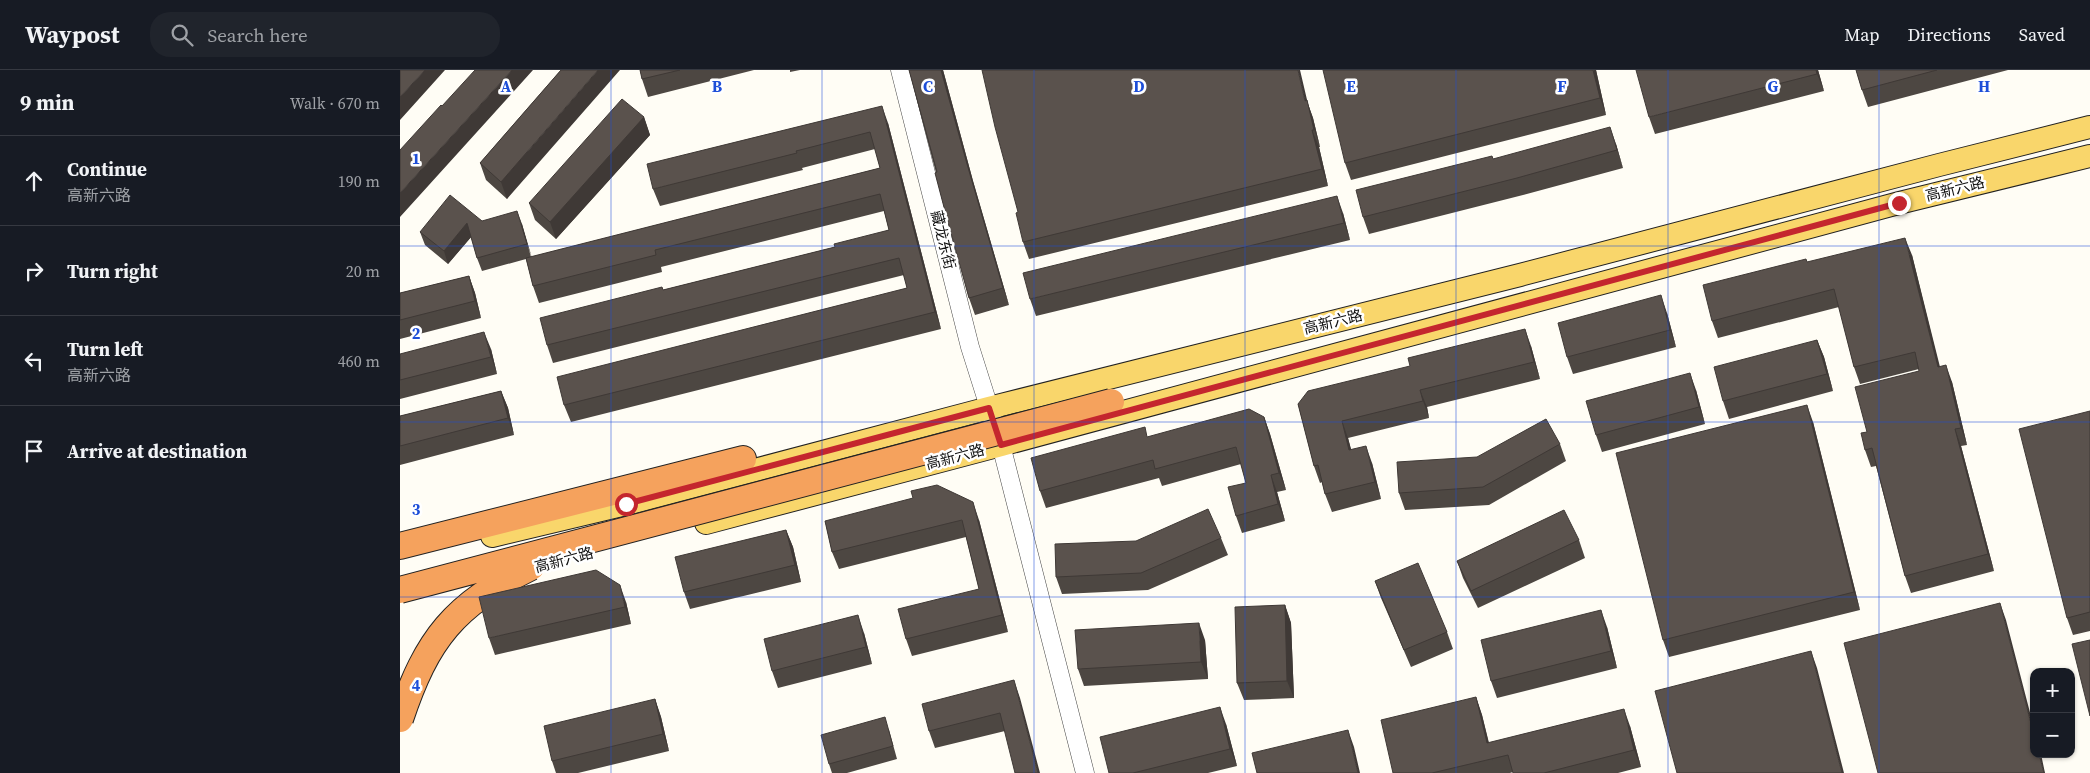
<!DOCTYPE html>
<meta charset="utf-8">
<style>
body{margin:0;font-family:"Source Serif 4","Noto Sans SC",serif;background:#20242c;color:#f1f3f6}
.controls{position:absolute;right:15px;bottom:15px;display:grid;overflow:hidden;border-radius:10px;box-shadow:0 1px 4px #0004}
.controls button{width:45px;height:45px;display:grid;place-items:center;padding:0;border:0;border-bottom:1px solid #363941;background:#171b24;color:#f1f3f6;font:25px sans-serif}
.stop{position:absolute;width:15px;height:15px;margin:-11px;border:4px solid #c4262e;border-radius:50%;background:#fff}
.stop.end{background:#c4262e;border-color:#fff;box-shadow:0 1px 5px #0008}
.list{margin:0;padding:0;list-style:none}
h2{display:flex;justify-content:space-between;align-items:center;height:65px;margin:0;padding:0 20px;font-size:21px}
h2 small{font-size:16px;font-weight:400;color:#9ea1a6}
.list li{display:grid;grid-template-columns:32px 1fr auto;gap:15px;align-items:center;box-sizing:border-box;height:90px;padding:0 20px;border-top:1px solid #363941}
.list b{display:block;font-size:19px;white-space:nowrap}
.list p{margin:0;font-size:16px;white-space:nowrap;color:#9ea1a6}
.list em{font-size:16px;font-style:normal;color:#9ea1a6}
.icon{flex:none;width:28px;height:28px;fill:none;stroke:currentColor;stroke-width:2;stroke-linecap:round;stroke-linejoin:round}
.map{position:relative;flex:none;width:1690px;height:703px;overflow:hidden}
header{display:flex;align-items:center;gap:30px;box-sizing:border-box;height:70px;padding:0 25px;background:#171b24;border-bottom:1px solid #363941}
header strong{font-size:24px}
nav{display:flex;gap:28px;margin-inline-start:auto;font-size:18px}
.search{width:350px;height:45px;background:#20242c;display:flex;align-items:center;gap:12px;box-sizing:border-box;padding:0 18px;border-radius:20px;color:#9ea1a6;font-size:19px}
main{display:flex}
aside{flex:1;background:#171b24}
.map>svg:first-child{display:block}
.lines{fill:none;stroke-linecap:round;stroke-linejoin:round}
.minor-casing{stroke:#444;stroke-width:19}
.major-casing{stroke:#222;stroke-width:24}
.highway-casing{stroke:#222;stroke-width:28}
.minor{stroke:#fff;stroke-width:18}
.major{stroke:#f9d66b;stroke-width:22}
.highway{stroke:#f5a25d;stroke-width:26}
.highway-bridge-casing{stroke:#222;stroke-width:28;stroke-linecap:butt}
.highway-bridge{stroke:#f5a25d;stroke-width:26}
.wall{fill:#4d4742}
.shaded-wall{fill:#3f3936}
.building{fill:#5a524d;stroke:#3f3936}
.route{stroke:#c4262e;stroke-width:6}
.grid{fill:none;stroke:#1d4ed8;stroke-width:1;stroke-opacity:0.55}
.labels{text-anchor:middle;stroke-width:5;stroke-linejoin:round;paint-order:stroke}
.street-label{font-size:15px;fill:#111;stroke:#fff}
.grid-label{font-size:16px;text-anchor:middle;font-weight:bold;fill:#1d4ed8;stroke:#fff;stroke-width:5;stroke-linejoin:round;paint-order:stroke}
</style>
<header>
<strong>Waypost</strong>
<div class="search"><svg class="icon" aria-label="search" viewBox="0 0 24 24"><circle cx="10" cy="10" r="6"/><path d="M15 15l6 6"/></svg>Search here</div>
<nav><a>Map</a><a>Directions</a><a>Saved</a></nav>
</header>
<main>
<aside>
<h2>9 min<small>Walk · 670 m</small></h2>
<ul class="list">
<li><svg class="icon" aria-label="ahead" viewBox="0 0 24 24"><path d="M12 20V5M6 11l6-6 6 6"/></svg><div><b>Continue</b><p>高新六路</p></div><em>190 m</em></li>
<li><svg class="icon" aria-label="right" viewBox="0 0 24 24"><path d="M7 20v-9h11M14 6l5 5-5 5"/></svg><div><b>Turn right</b></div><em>20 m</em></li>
<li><svg class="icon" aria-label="left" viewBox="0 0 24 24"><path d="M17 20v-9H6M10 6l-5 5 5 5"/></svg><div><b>Turn left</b><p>高新六路</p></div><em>460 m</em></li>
<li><svg class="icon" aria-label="arrive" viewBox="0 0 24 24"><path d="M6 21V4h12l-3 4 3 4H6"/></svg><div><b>Arrive at destination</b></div></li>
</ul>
</aside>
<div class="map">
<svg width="1690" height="703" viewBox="0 0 1690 703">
<rect width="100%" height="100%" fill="#fffdf5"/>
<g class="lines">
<g class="minor-casing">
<path id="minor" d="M500,0L570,277L601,375L685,703"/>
</g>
<g class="major-casing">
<path id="major" d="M306,453L601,375L1499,133L1690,86
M92,466L226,434L589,338L1120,205L1539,95L1690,57"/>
</g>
<g class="highway-casing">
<path id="highway" d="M0,476L343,389"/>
</g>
<use href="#minor" class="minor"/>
<use href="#major" class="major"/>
<use href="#highway" class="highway"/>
<g class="highway-bridge-casing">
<path id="highway-bridge" d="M0,520L711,332
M0,649C27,568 54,535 131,497"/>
</g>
<use href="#highway-bridge" class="highway-bridge"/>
</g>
<path class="wall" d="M161,0L107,129L86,110L80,93Z
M240,0H354L248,27L242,9Z
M390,0H400L390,2Z
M509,0H543L573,111L609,235L575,245L569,228Z
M1196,0L1206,45L951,110L945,93Z
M1418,0L1424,21L1255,64L1249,47Z
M1456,0H1608L1468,37L1462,20Z
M908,34L913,48L920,77H919L928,116L629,189L623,172Z
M244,47L250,65L156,169L135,150L129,133Z
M488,53L541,259L171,352L164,335L507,218L504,205L153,293L147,275L263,220L435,177L489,160L484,141L261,197L262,202L139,233L133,216L126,189L82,201L77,188L71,167L48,194L25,175L20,162L82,151L122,154L131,187L480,98L475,79L402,98L403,100L260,136L253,119Z
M1216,74L1223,98L1123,125L969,164L963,147L1094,89Z
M943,143L950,170L636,246L630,229Z
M1512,185L1539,296L1552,312L1567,375L1561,376L1594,501L1511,523L1505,506L1476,396L1471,397L1465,380L1467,362L1519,301V299L1460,314L1454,297L1439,237L1318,268L1312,251L1407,192Z
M69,206L75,223L81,248L0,269V223Z
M1267,243L1276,277L1173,304L1167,287Z
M1417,270L1424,287L1433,321L1329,349L1323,331Z
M1131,276L1140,309L1027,337L1029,348L948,368L951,380L972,393L981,429L932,442L925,424L922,412L920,413L914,396L898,334Z
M91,279L97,304L0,329V284Z
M1296,320L1305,354L1202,382L1196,365Z
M101,321L108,338L114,365L0,395V346Z
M1690,341V561L1673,565L1667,548Z
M864,347L870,364L886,420L877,422L885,451L842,463L836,446L846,413L841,394L762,416L759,408L646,438L640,421L748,367Z
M1413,352L1460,540L1269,587L1263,570Z
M1160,374L1166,391L1089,435L1005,440L999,423Z
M579,450L608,562L512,586L506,569L579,519L566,467L439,499L432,482L425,451Z
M386,460L393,477L401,512L290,539L284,522Z
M821,468L828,485L748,520L662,524L656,507Z
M1179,470L1185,488L1078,538L1063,508L1057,491Z
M975,511L1047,562L1053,579L1011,597L981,528Z
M226,532L231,554L95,585L89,568Z
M885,535L891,553L894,628L844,630L837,613Z
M1207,557L1217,598L1097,628L1091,611Z
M464,563L472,594L378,618L372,601Z
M805,570L808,609L684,616L678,599Z
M1076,627L1082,645L1089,673L1230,656L1241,697L1218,703H1113V702L1110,703H993Z
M620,628L605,661L535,678L529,661Z
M255,629L261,647L269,681L178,703H156L152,691Z
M826,654L837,696L808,703H709Z
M489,660L497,689L447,703H432L429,694Z"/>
<path class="shaded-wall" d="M25,0H45L0,50V27Z
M112,0H133L0,147V123Z
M198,0H220L107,129L101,112Z
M541,0H543L573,111L609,235L603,218L567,94Z
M898,0H900L908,34L913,48L920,77L905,31Z
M1193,0H1196L1206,45L1200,28Z
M1416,0H1418L1424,21L1417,4Z
M482,36L488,53L541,259L535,242Z
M244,47L250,65L156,169L150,152Z
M1210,57L1216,74L1223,98L1217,80Z
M912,60L919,77L928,116L922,99Z
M937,126L943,143L950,170L944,153Z
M117,141L122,154L132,188L127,174Z
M67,153L72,166L48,194L44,181Z
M1505,168L1512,185L1544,313L1538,297Z
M69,206L75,223L81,248L75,231Z
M1261,225L1267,243L1276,277L1270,260Z
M1125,259L1131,276L1140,309L1134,292Z
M84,262L91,279L97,304L91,287Z
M1417,270L1424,287L1433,321L1427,304Z
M1546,295L1552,312L1567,375L1561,358Z
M1290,303L1296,320L1305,354L1299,337Z
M1020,320L1027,337L1029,348L1023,331Z
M101,321L108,338L114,365L108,348Z
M1407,335L1413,352L1460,540L1454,522Z
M864,347L870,364L886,420L879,403Z
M942,351L948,368L956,397L949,380Z
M1555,359L1561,376L1594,501L1588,484Z
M966,376L972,393L981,429L975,412Z
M871,405L877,422L885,451L878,434Z
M573,432L579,450L608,562L602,545Z
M386,460L393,477L401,512L395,495Z
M220,515L226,532L231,554L225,537Z
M1600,533L1606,550L1634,658V665Z
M885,535L891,553L894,628L887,611Z
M1201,540L1207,557L1217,598L1211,581Z
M458,545L464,563L472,594L466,577Z
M799,553L805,570L808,609L801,592Z
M1411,581L1417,598L1444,703H1442Z
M614,610L620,628L640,703H638Z
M1076,627L1082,645L1093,691L1087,673Z
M255,629L261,647L269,681L263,664Z
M820,637L826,654L837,696L830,679Z
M1224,639L1230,656L1241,697L1234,680Z
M948,660L954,677L960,703H958Z
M1639,684H1641L1645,703H1644Z"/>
<path class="building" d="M0,0H25L0,27Z
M75,0H112L0,123V80L41,35L42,36Z
M161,0H198L101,112L80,93Z
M240,0H280L242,9Z
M509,0H541L567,94L603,218L569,228L545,141L535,103L537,102Z
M582,0H898L905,31L907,30L914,60H912L922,99L623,172L616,143L618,142L595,57Z
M923,0H1193L1200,28L945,93Z
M1236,0H1416L1417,4L1249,47Z
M1456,0H1537L1462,20Z
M222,29L244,47L150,152L129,133Z
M482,36L535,242L164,335L157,307L507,218L499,188L147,275L140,248L262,217L263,220L435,177L434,174L489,160L480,124L255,180L256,185L133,216L126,188L480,98L470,62L396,81L397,83L253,119L247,94Z
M1210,57L1217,80L1117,108L963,147L956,120L1092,86L1093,89Z
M50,125L82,151L117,141L127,174L77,188L67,153L44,181L20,162Z
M937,126L944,153L630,229L623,203Z
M1505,168L1538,297L1546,295L1561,358L1555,359L1588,484L1505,506L1472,378L1465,380L1461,363L1467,362L1455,317L1519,301L1515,282L1454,297L1434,219L1312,251L1303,215L1406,189L1407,192Z
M69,206L75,231L0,250V223Z
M1261,225L1270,260L1167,287L1158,253Z
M1125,259L1134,292L1020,320L1023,331L942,351L949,380L966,376L975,412L925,424L918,395L914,396L898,334L908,321L1010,296L1008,288Z
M84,262L91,287L0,310V284Z
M1417,270L1427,304L1323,331L1314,297Z
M1290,303L1299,337L1196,365L1186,331Z
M101,321L108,348L0,376V346Z
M1407,335L1454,522L1263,570L1216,383Z
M849,339L864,347L879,403L871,405L878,434L836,446L828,417L846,413L836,377L755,399L753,390L640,421L631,388L745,357L747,367Z
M1690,341V542L1667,548L1619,359Z
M1146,349L1160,374L1083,417L999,423L997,392L1077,387Z
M537,415L573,432L602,545L506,569L498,539L579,519L562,450L432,482L425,451L513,428L511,421Z
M808,439L821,468L741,503L656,507L655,474L736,471Z
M1164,440L1179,470L1071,521L1057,491Z
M386,460L395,495L284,522L275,487Z
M1018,493L1047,562L1004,580L975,511Z
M196,500L220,515L225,537L89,568L79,527Z
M1600,533L1634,665V684H1639L1644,703H1478L1444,573Z
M885,535L887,611L837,613L835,537Z
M1201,540L1211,581L1091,611L1081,570Z
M458,545L466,577L372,601L364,569Z
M799,553L801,592L678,599L675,560Z
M1690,570V646L1672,574Z
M1411,581L1442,703H1277L1255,621Z
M614,610L638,703H615L600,643L529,661L522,634Z
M1076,627L1087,673L1224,639L1234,680L1144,703H1113L1108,685L1032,703H993L981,650Z
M255,629L263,664L152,691L144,656Z
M820,637L830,679L733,703H709L700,667Z
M485,647L493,676L429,694L421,665Z
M948,660L958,703H857L852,683Z"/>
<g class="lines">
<path class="route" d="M226,434L589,338L601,375L1499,133"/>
</g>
<path class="grid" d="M211,0V703M422,0V703M634,0V703M845,0V703M1056,0V703M1268,0V703M1479,0V703M0,176H1690M0,352H1690M0,527H1690"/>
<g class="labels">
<g class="street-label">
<text transform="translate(1555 119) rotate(-14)" y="5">高新六路</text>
<text transform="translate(543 170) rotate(76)" y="5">藏龙东街</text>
<text transform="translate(933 252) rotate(-14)" y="5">高新六路</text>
<text transform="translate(555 387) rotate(-15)" y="5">高新六路</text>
<text transform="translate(164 490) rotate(-15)" y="5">高新六路</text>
</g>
</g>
<g class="grid-label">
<text x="106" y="22">A</text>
<text x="317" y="22">B</text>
<text x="528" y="22">C</text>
<text x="739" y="22">D</text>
<text x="951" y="22">E</text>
<text x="1162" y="22">F</text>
<text x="1373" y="22">G</text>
<text x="1584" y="22">H</text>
<text x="16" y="94">1</text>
<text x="16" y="269">2</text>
<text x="16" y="445">3</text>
<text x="16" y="621">4</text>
</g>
</svg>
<div class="controls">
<button>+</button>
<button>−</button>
</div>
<div class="stop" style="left:226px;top:434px"></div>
<div class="stop end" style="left:1499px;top:133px"></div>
</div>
</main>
